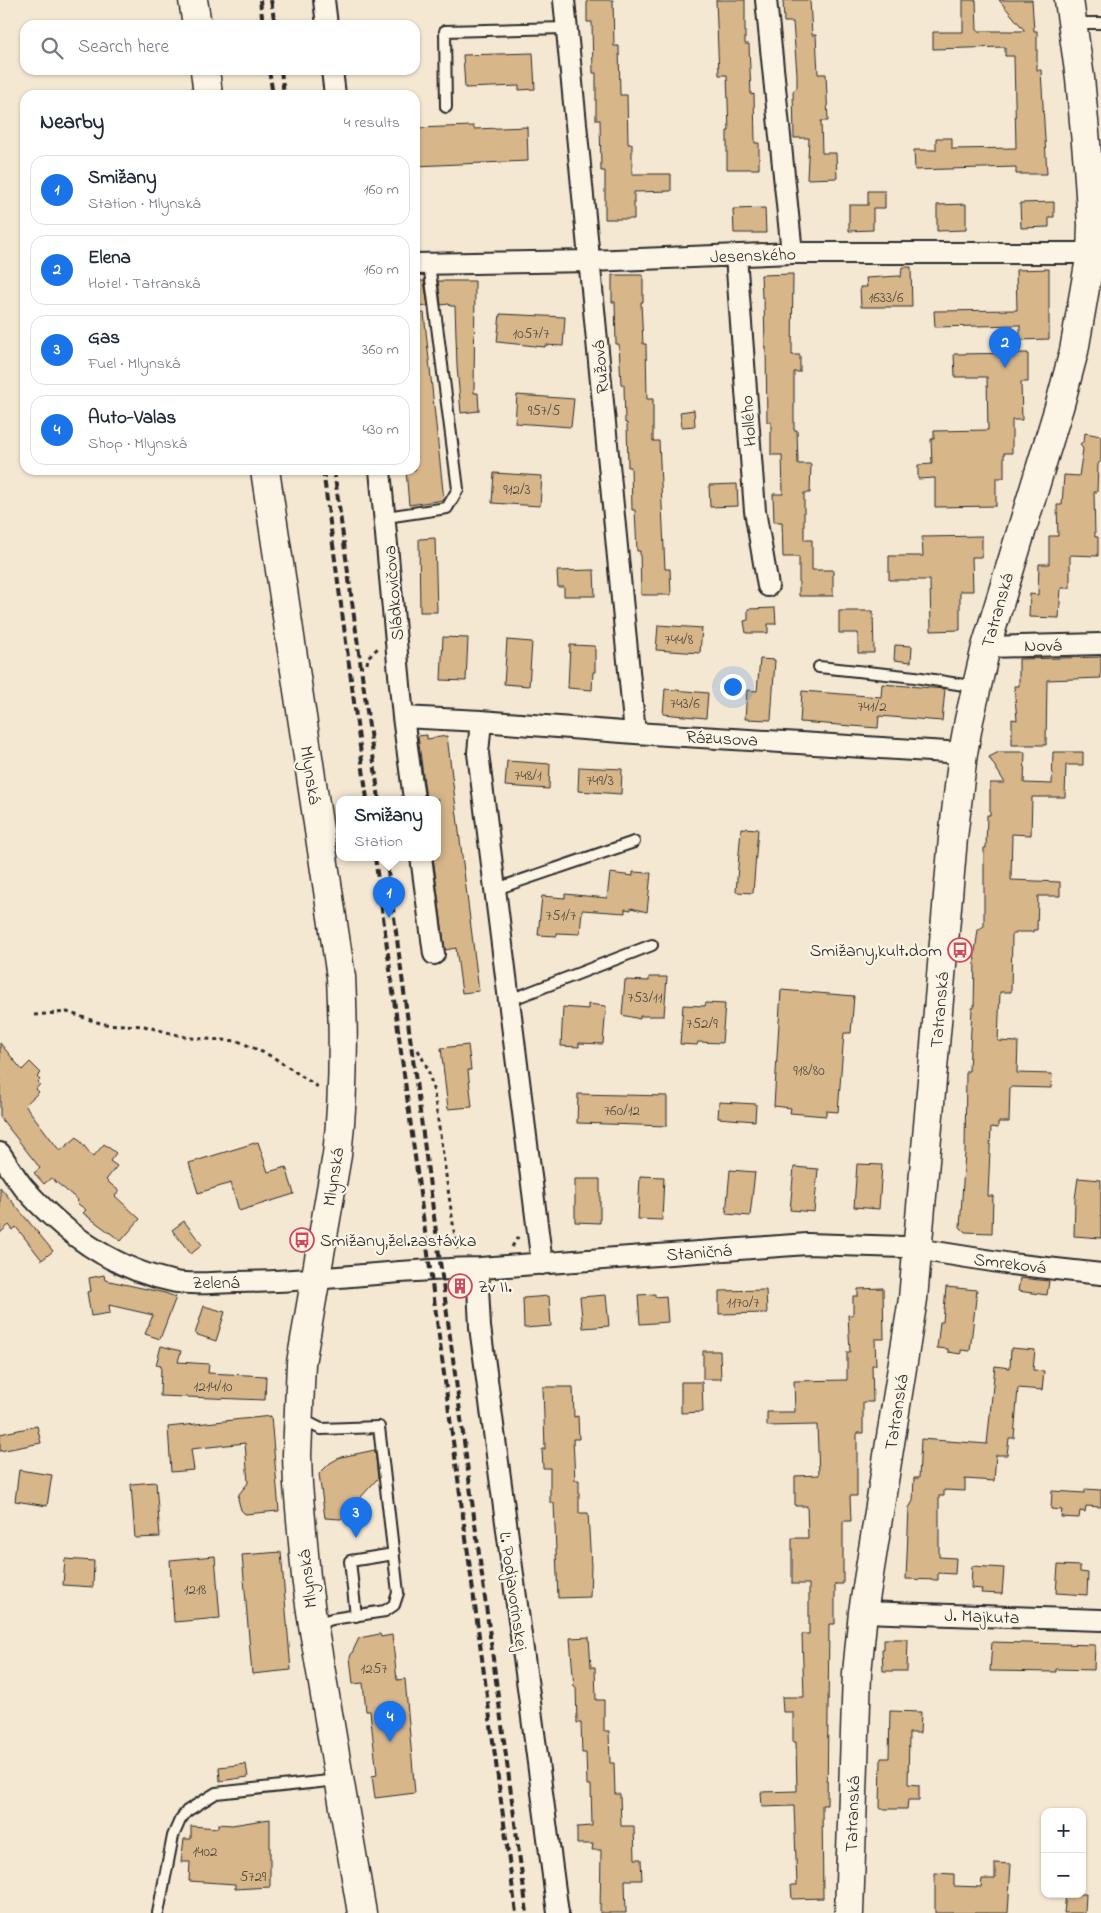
<!DOCTYPE html>
<meta charset="utf-8">
<style>
body{margin:0;font-family:"Indie Flower",sans-serif;background:#f2f2f3;color:#1f2937}
.controls{position:absolute;right:15px;bottom:15px;display:grid;overflow:hidden;border-radius:10px;box-shadow:0 1px 4px #0004}
.controls button{width:45px;height:45px;display:grid;place-items:center;padding:0;border:0;border-bottom:1px solid #e0e1e3;background:#fff;color:#1f2937;font:25px sans-serif}
.you{position:absolute;left:732px;top:686px;width:18px;height:18px;margin:-12px;border:4px solid #fff;border-radius:50%;background:#1a73e8;box-shadow:0 0 0 8px #1a73e833}
.badge{display:grid;place-items:center;width:32px;height:32px;border-radius:50%;background:#1a73e8;color:#fff;font-size:16px;font-weight:700}
.pin{position:absolute;translate:-50% -41px;filter:drop-shadow(0 1px 2px #0008)}
.pin::after{content:'';position:absolute;top:26px;width:18px;height:15px;background:inherit;clip-path:polygon(0 0,100% 0,50% 100%)}
.popup{position:absolute;left:336px;top:796px;width:105px;height:65px;box-sizing:border-box;display:grid;place-content:center;border-radius:10px;background:#fff;filter:drop-shadow(0 1px 4px #0005);font-size:16px;white-space:nowrap;color:#747a83}
.popup b{font-size:19px;color:#1f2937}
.popup::after{content:'';position:absolute;left:50%;top:100%;margin-left:-10px;border:10px solid transparent;border-top-color:#fff}
.list{margin:0;padding:0;list-style:none}
h2{display:flex;justify-content:space-between;align-items:center;height:65px;margin:0;padding:0 20px;font-size:21px}
h2 small{font-size:16px;font-weight:400;color:#747a83}
.list li{display:grid;grid-template-columns:32px 1fr auto;gap:15px;align-items:center;box-sizing:border-box;height:70px;margin:0 10px 10px;padding:0 10px;border:1px solid #e0e1e3;border-radius:15px}
.list b{display:block;font-size:19px;white-space:nowrap}
.list p{margin:0;font-size:16px;white-space:nowrap;color:#747a83}
.list em{font-size:16px;font-style:normal;color:#747a83}
.icon{flex:none;width:28px;height:28px;fill:none;stroke:currentColor;stroke-width:2;stroke-linecap:round;stroke-linejoin:round}
.map{position:relative;flex:none;width:1101px;height:1913px;overflow:hidden}
.search{position:absolute;background:#fff;box-shadow:0 1px 4px #0004;left:20px;top:20px;width:400px;height:55px;display:flex;align-items:center;gap:12px;box-sizing:border-box;padding:0 18px;border-radius:15px;color:#747a83;font-size:19px}
.panel{position:absolute;background:#fff;box-shadow:0 1px 4px #0004;left:20px;top:90px;width:400px;height:385px;border-radius:15px}
.map>svg:first-child{display:block}
.building{fill:#d7b68a;stroke:#2b2b2b}
.lines{fill:none;stroke-linecap:round;stroke-linejoin:round}
.lane-casing{stroke:#2b2b2b;stroke-width:14}
.street-casing{stroke:#2b2b2b;stroke-width:24}
.secondary-casing{stroke:#2b2b2b;stroke-width:31}
.path{stroke:#2b2b2b;stroke-width:3;stroke-dasharray:4 4;stroke-linecap:butt}
.lane{stroke:#fcf5e5;stroke-width:10}
.street{stroke:#fcf5e5;stroke-width:20}
.secondary{stroke:#fcf5e5;stroke-width:28}
.rail{stroke:#2b2b2b;stroke-width:4;stroke-dasharray:8 4;stroke-linecap:butt}
.labels{text-anchor:middle;stroke-width:4.5;stroke-linejoin:round;paint-order:stroke}
.number-label{font-size:15px;fill:#564e43}
.street-label{font-size:18px;fill:#2b2b2b;stroke:#fcf5e5}
.poi-label{font-size:18px;fill:#2b2b2b;stroke:#fcf5e5;text-anchor:start}
</style>
<div class="map">
<svg width="1101" height="1913" viewBox="0 0 1101 1913">
<rect width="100%" height="100%" fill="#f5e8d3"/>
<filter id="ink" filterUnits="userSpaceOnUse"><feTurbulence type="fractalNoise" baseFrequency=".02" numOctaves="2"/><feDisplacementMap in="SourceGraphic" scale="10" xChannelSelector="R" yChannelSelector="G"/><feConvolveMatrix kernelMatrix="1 2 1 2 8 2 1 2 1" color-interpolation-filters="sRGB"/></filter>
<g filter="url(#ink)">
<path class="building" d="M587,0H613L614,46H619L620,95H627L628,144H632V174H671V191L634,192V219H605V171H601L600,120H596V73H593L592,22H587Z
M716,0H745V44H749L751,95L754,94L755,143H759V169H727V131H729L727,75H719Z
M783,0H810L812,35H816L818,74H826L828,121H821L822,153H836L837,178L807,179L809,138H794L793,91L797,88V74L793,22H784Z
M963,0H976L977,31H1025L999,0H1032L1034,31H1037V70H1041L1047,174H1016V167L915,170L914,150H936V138H952V149L1016,148L1014,56H1005V47L933,49V32H963Z
M533,53L535,89L519,90V86L465,88L463,55Z
M474,126V129L527,127L528,161L415,166V128Z
M868,191H885V208H873V230L849,231V205H868Z
M1054,202V217H1049V227L1021,228L1020,203Z
M966,204V230L937,231V205Z
M765,208L766,233H734L733,209Z
M902,267H911L912,307H861L860,287H867L866,278L899,276L901,277Z
M1049,269V339L1020,340V325L935,327L934,311L1017,310L1016,270Z
M793,274L792,355H800V372H794V430H797L798,464H811L810,493H804V540H812V570H833V596H799V557H783L782,522H774L773,494H783L782,455H771V422H767L766,347H765L764,298H762L761,275Z
M612,275H643V302H641L643,344H646L647,399H653V441H659L665,569H670L671,595H641L640,551H637L635,510H632L631,467H628L627,423H625L624,385H621L619,344H616L615,302H612Z
M415,281H424L428,306L415,307Z
M438,281H475L474,393H478L479,411L461,413L457,366L455,306H450L449,304L441,305Z
M424,313L444,500L409,505L406,470H415V314Z
M500,314L565,317L563,346L545,345V347L497,342Z
M1028,353V382H1021L1022,420H1012V453H1004V478H996V506L935,507V478L918,479V465L932,464L931,439H934V431L988,430L987,377H955L954,354Z
M517,395L574,399L571,427L515,423Z
M694,410L695,426L682,427L680,412Z
M1085,433L1101,436V461L1098,464L1097,492H1094L1095,537H1098V556L1070,555V588H1061L1059,618L1029,617L1030,594L1038,595L1039,564H1049V536H1058L1057,505H1062L1064,475L1079,476L1083,449L1080,444L1084,441Z
M494,473L542,476L540,506L492,503Z
M737,484L738,506L710,507L709,485Z
M982,536V557H972L973,591H960V630L931,631L930,580H889V556H923L922,537Z
M435,538L437,612H420L419,539Z
M594,570L595,596H564V587H558L557,571Z
M775,608L776,624H768V633H746L744,621L748,620V609Z
M839,611H873L874,653H858V633H839Z
M658,625L702,628L700,653L656,650Z
M443,637L468,638L466,681L441,680Z
M507,640L532,642L529,686L504,684Z
M570,645L595,646V672H593L592,690L568,688Z
M895,645L912,646L911,662L894,660Z
M1101,657V678L1047,680L1046,745H1012V719L1017,720L1014,686H1019V659Z
M760,659L775,660L771,720L745,719L747,690L757,691Z
M882,684L945,689L942,721L879,716L878,728L800,722L802,691L881,697Z
M665,689L708,693L706,718L663,714Z
M427,735V739L447,736L479,991L462,993L456,948L445,950L433,857H438V799H426L418,736Z
M999,752H1025L1024,783L1052,784L1053,752H1083V765H1066L1065,797H1032L1031,835L1012,834L1011,880L1060,882V896H1038L1037,930H1033V932H1017L1016,934H1012L1011,992H1000L998,1041L1018,1042L1017,1073L1052,1074L1051,1088L1010,1087L1009,1122H998V1128L991,1127L988,1196H993L992,1233L965,1232L960,1227L965,1153L966,1071H969L972,1008H974L975,959H974L978,930L984,926V848H986L987,815H990V783H1005L989,757Z
M507,761L550,764L549,789L505,786Z
M579,767L622,769L621,794L578,791Z
M741,828L758,829L753,893L736,892Z
M633,872L651,873L647,912L631,908V910L625,909V913L582,910L580,934L557,933V936L538,935L542,896L565,898V894L607,898L610,873L633,876Z
M649,977H667L664,1016H640V1019L622,1015L625,980L649,981Z
M781,990L854,996L851,1033H844L838,1112L826,1111V1116L790,1113L791,1108L774,1106Z
M706,1003L725,1004L722,1043L698,1042L697,1045L680,1044L683,1005L705,1006Z
M588,1004L606,1006L603,1044L579,1043V1047L561,1046L563,1007L588,1009Z
M0,1043L22,1070L30,1062L41,1073L37,1077L40,1080L38,1082L40,1084L36,1089L39,1092L25,1105L60,1151L77,1137L93,1157L104,1144L116,1153L110,1161L117,1166L106,1180L119,1191L115,1196L140,1219L121,1241L83,1213L86,1210L77,1203L78,1200L51,1178L44,1184L34,1173L40,1168L0,1117Z
M468,1045L471,1070H468L472,1107L448,1109L441,1048Z
M578,1094L667,1096V1126L577,1123Z
M719,1102L756,1104L755,1121L718,1118Z
M258,1142L268,1172L286,1167L294,1194L239,1211L231,1183L198,1193L189,1163Z
M857,1164L882,1165L879,1209L854,1207Z
M794,1167L818,1169L814,1212L790,1210Z
M730,1170L755,1172L750,1216L726,1214Z
M640,1176L664,1177L662,1220L638,1219Z
M1078,1178L1101,1180V1238L1074,1236L1075,1199Z
M575,1179H600V1223L575,1222Z
M0,1187L53,1251L42,1260L16,1227L13,1230L9,1225L0,1233Z
M184,1221L202,1245L191,1254L172,1230Z
M104,1275L105,1280L165,1293L176,1297L160,1339L145,1334L153,1315L109,1305L110,1313L91,1316L87,1292L91,1291L89,1278Z
M1020,1278L1049,1281L1047,1295L1018,1291Z
M946,1287L977,1290L970,1351L961,1350V1354L948,1352V1349L937,1348L940,1322H943Z
M883,1288L884,1339H875L876,1365H872L873,1402H863V1433H857V1496H850L851,1521H843V1584H835V1624H829L827,1805H822L823,1898L792,1899L791,1885H797L794,1806L762,1807L761,1792L797,1791L796,1742H793V1712H783L782,1697H804L802,1634H809V1584H792V1538H808L807,1506H795V1476L819,1475L817,1425L767,1426V1412H795L794,1381L847,1380V1352H850L848,1315H853V1296H858V1289Z
M766,1290L767,1313L719,1314V1291Z
M655,1294V1297L666,1296L668,1322L640,1324L638,1295Z
M606,1295L609,1326L583,1328L580,1297Z
M549,1296L551,1326L524,1328L523,1298Z
M204,1306L225,1312L216,1341L195,1334Z
M161,1346L181,1351L178,1362L209,1364L208,1373L266,1376L265,1400L160,1396L161,1366L156,1365Z
M1011,1348L1035,1350L1033,1370L1044,1371L1042,1390L1018,1388L1014,1438H1009L1007,1455H996L994,1481L965,1479V1491L944,1490V1496H939V1557L956,1558L955,1574L938,1573V1580L906,1579L909,1508L913,1501L914,1478H919L921,1439L987,1444L995,1366L1010,1368Z
M703,1351H720L721,1379H703Z
M681,1382H702L703,1412L681,1413Z
M543,1387H573L574,1417L578,1416L579,1439H573L575,1480H579V1513H588L591,1566L590,1597L558,1598L554,1503H550V1468H543L542,1449H545Z
M271,1416L279,1511L245,1514L241,1510L238,1499L239,1494L248,1483L245,1443L191,1449L194,1470L171,1472L168,1427Z
M37,1426L41,1443L0,1451V1434Z
M375,1450L378,1478L361,1497L363,1510L340,1519L325,1518L319,1474L330,1463L341,1457Z
M19,1470L52,1475L47,1506L15,1501Z
M156,1482L160,1537L135,1538L131,1484Z
M1085,1489L1101,1490V1507L1086,1506L1085,1512L1080,1511L1079,1518L1061,1517L1062,1510L1051,1509L1052,1491L1085,1493Z
M281,1552L291,1670L252,1674L242,1555Z
M215,1556L220,1618L174,1622L170,1560Z
M65,1559L94,1561L93,1587L63,1585Z
M1058,1565L1080,1566V1572L1088,1573L1087,1595L1056,1593Z
M972,1566L1004,1568L1002,1594L981,1593L982,1589L971,1588Z
M380,1634L381,1637L392,1635L397,1680L405,1679L415,1793L375,1798L372,1776L377,1775L370,1711H366L363,1683L353,1684L350,1657L359,1638Z
M589,1637L591,1667H595L596,1700H604V1731H609L610,1763H614L615,1794H620L621,1826H634L635,1859H641L642,1880H625L626,1913H600L601,1850H592L593,1844H577V1827L592,1826L591,1785H587L586,1753H582L581,1723H577L576,1687H574L570,1638Z
M884,1639H908L907,1671H883L882,1649H884Z
M992,1642L1095,1645L1094,1670L1056,1669V1672L990,1671Z
M890,1711L921,1712L920,1733H909L908,1784L919,1785V1800H908L907,1809H880L881,1758H889Z
M246,1764L248,1777L220,1781L219,1767Z
M270,1819V1887L235,1889V1884L189,1881L190,1862H181L184,1839H191V1826L218,1828V1824L232,1825Z
M995,1863L1011,1864L1008,1913H935V1873L954,1874V1886L981,1887L982,1879H995Z
M1066,1894H1086L1085,1913H1064Z"/>
<g class="lines">
<g class="lane-casing">
<path id="lane" d="M1073,23H1101
M446,107L445,31L566,28
M386,517L447,508L458,489L429,264
M819,667L915,677L976,687
M496,889L634,842
M510,1000L652,945
M301,1419L321,1429L379,1427L398,1593L394,1605L385,1611L332,1619L314,1625
M356,1616L350,1561L394,1554
M158,1913L173,1836L180,1820L187,1811L216,1793L338,1780"/>
</g>
<g class="street-casing">
<path id="street" d="M324,0L327,25
M564,0L635,733
M766,0L792,253
M332,70L335,95
M736,256L755,511L768,586
M415,264L590,261L792,253H1091
M380,470L403,717L414,799
M986,647L1101,644
M403,717L481,721L478,753L542,1264
M481,721L635,733L963,753
M421,857L434,954
M0,1153C8,1165 15,1177 24,1188C64,1233 115,1270 176,1282C194,1285 218,1282 237,1282C318,1282 399,1269 480,1268L807,1244L904,1247L1011,1264L1101,1274
M480,1268L478,1287L480,1327L558,1913
M863,1612L1101,1620"/>
</g>
<g class="secondary-casing">
<path id="secondary" d="M193,0L197,25
M205,70L208,95
M265,470L341,977C344,1037 344,1095 337,1155L301,1363L297,1454L298,1485L306,1577L313,1625L362,1913
M849,1913L857,1673L863,1612L913,1299L953,838L963,753L969,720L986,647L1060,404L1074,351L1091,253L1092,225L1088,165L1080,78L1069,0"/>
</g>
<path class="path" d="M367,664L368,657L378,648
M34,1015L67,1012L103,1024L144,1026L189,1038L238,1041L273,1057L321,1089
M418,1050L428,1069L434,1093L456,1244L458,1252
M512,1247L519,1235"/>
<use href="#lane" class="lane"/>
<use href="#street" class="street"/>
<use href="#secondary" class="secondary"/>
<path class="rail" d="M260,0L263,25
M271,0L275,25
M269,70L273,95
M281,70L284,95
M323,470L367,799
M334,470L379,799
M375,857L516,1913
M386,857L527,1913"/>
</g>
</g>
<defs>
<g id="bus-ring" transform="scale(1.25)"><circle r="9.5" fill="#fcf5e5" stroke="#d1495b" stroke-width="1.5"/><path d="M-5-6H5V4H4V6H2V4H-2V6H-4V4H-5ZM-3.5-4V0h7V-4ZM-3.5 1.2v1.5H-2V1.2ZM2 1.2v1.5H3.5V1.2Z" fill="#d1495b"/></g>
<g id="building-ring" transform="scale(1.25)"><circle r="9.5" fill="#fcf5e5" stroke="#d1495b" stroke-width="1.5"/><path d="M-4-6H4V6H1V3H-1V6H-4ZM-2.5-4.3h1.7v1.8h-1.7ZM.8-4.3h1.7v1.8H.8ZM-2.5-1h1.7V.8h-1.7ZM.8-1h1.7V.8H.8Z" fill="#d1495b"/></g>
</defs>
<g fill-rule="evenodd">
<use href="#bus-ring" x="960" y="950"/>
<use href="#bus-ring" x="302" y="1240"/>
<use href="#building-ring" x="460" y="1286"/>
</g>
<g class="labels">
<g class="number-label">
<text x="886" y="302">1633/6</text>
<text x="531" y="338">1057/7</text>
<text x="544" y="415">957/5</text>
<text x="517" y="494">912/3</text>
<text x="679" y="644">744/8</text>
<text x="685" y="708">743/6</text>
<text x="872" y="711">741/2</text>
<text x="528" y="780">748/1</text>
<text x="600" y="785">749/3</text>
<text x="561" y="920">751/7</text>
<text x="645" y="1002">753/11</text>
<text x="702" y="1028">752/9</text>
<text x="809" y="1075">918/80</text>
<text x="622" y="1115">760/12</text>
<text x="743" y="1307">1170/7</text>
<text x="213" y="1391">1214/10</text>
<text x="195" y="1594">1218</text>
<text x="374" y="1673">1257</text>
<text x="205" y="1856">1402</text>
<text x="253" y="1881">5729</text>
</g>
<g class="street-label">
<text transform="translate(753 255) rotate(-2)" y="6">Jesenského</text>
<text transform="translate(600 367) rotate(-95)" y="6">Ružová</text>
<text transform="translate(748 421) rotate(-94)" y="6">Hollého</text>
<text transform="translate(393 593) rotate(-95)" y="6">Sládkovičova</text>
<text transform="translate(997 610) rotate(-74)" y="6">Tatranská</text>
<text transform="translate(1043 645) rotate(-1)" y="6">Nová</text>
<text transform="translate(722 738) rotate(3)" y="6">Rázusova</text>
<text transform="translate(311 775) rotate(81)" y="6">Mlynská</text>
<text transform="translate(939 1010) rotate(-85)" y="6">Tatranská</text>
<text transform="translate(333 1177) rotate(-81)" y="6">Mlynská</text>
<text transform="translate(699 1252) rotate(-4)" y="6">Staničná</text>
<text transform="translate(1010 1263) rotate(7)" y="6">Smreková</text>
<text x="216" y="1288">Zelená</text>
<text transform="translate(896 1412) rotate(-81)" y="6">Tatranská</text>
<text transform="translate(307 1579) rotate(-97)" y="6">Mlynská</text>
<text transform="translate(514 1591) rotate(82)" y="6">Ľ. Podjavorinskej</text>
<text transform="translate(982 1616) rotate(2)" y="6">J. Majkuta</text>
<text transform="translate(852 1814) rotate(-88)" y="6">Tatranská</text>
</g>
<g class="poi-label">
<text x="942" y="956" text-anchor="end">Smižany,kult.dom</text>
<text x="320" y="1246">Smižany,žel.zastávka</text>
<text x="478" y="1292">Zv II.</text>
</g>
</g>
</svg>
<div class="controls">
<button>+</button>
<button>−</button>
</div>
<div class="you"></div>
<div class="pin badge" style="left:389px;top:918px">1</div>
<div class="popup"><b>Smižany</b>Station</div>
<div class="pin badge" style="left:1005px;top:368px">2</div>
<div class="pin badge" style="left:356px;top:1538px">3</div>
<div class="pin badge" style="left:390px;top:1742px">4</div>
<div class="search"><svg class="icon" aria-label="search" viewBox="0 0 24 24"><circle cx="10" cy="10" r="6"/><path d="M15 15l6 6"/></svg>Search here</div>
<section class="panel">
<h2>Nearby<small>4 results</small></h2>
<ul class="list">
<li><span class="badge">1</span><div><b>Smižany</b><p>Station · Mlynská</p></div><em>160 m</em></li>
<li><span class="badge">2</span><div><b>Elena</b><p>Hotel · Tatranská</p></div><em>160 m</em></li>
<li><span class="badge">3</span><div><b>Gas</b><p>Fuel · Mlynská</p></div><em>360 m</em></li>
<li><span class="badge">4</span><div><b>Auto-Valas</b><p>Shop · Mlynská</p></div><em>430 m</em></li>
</ul>
</section>
</div>
